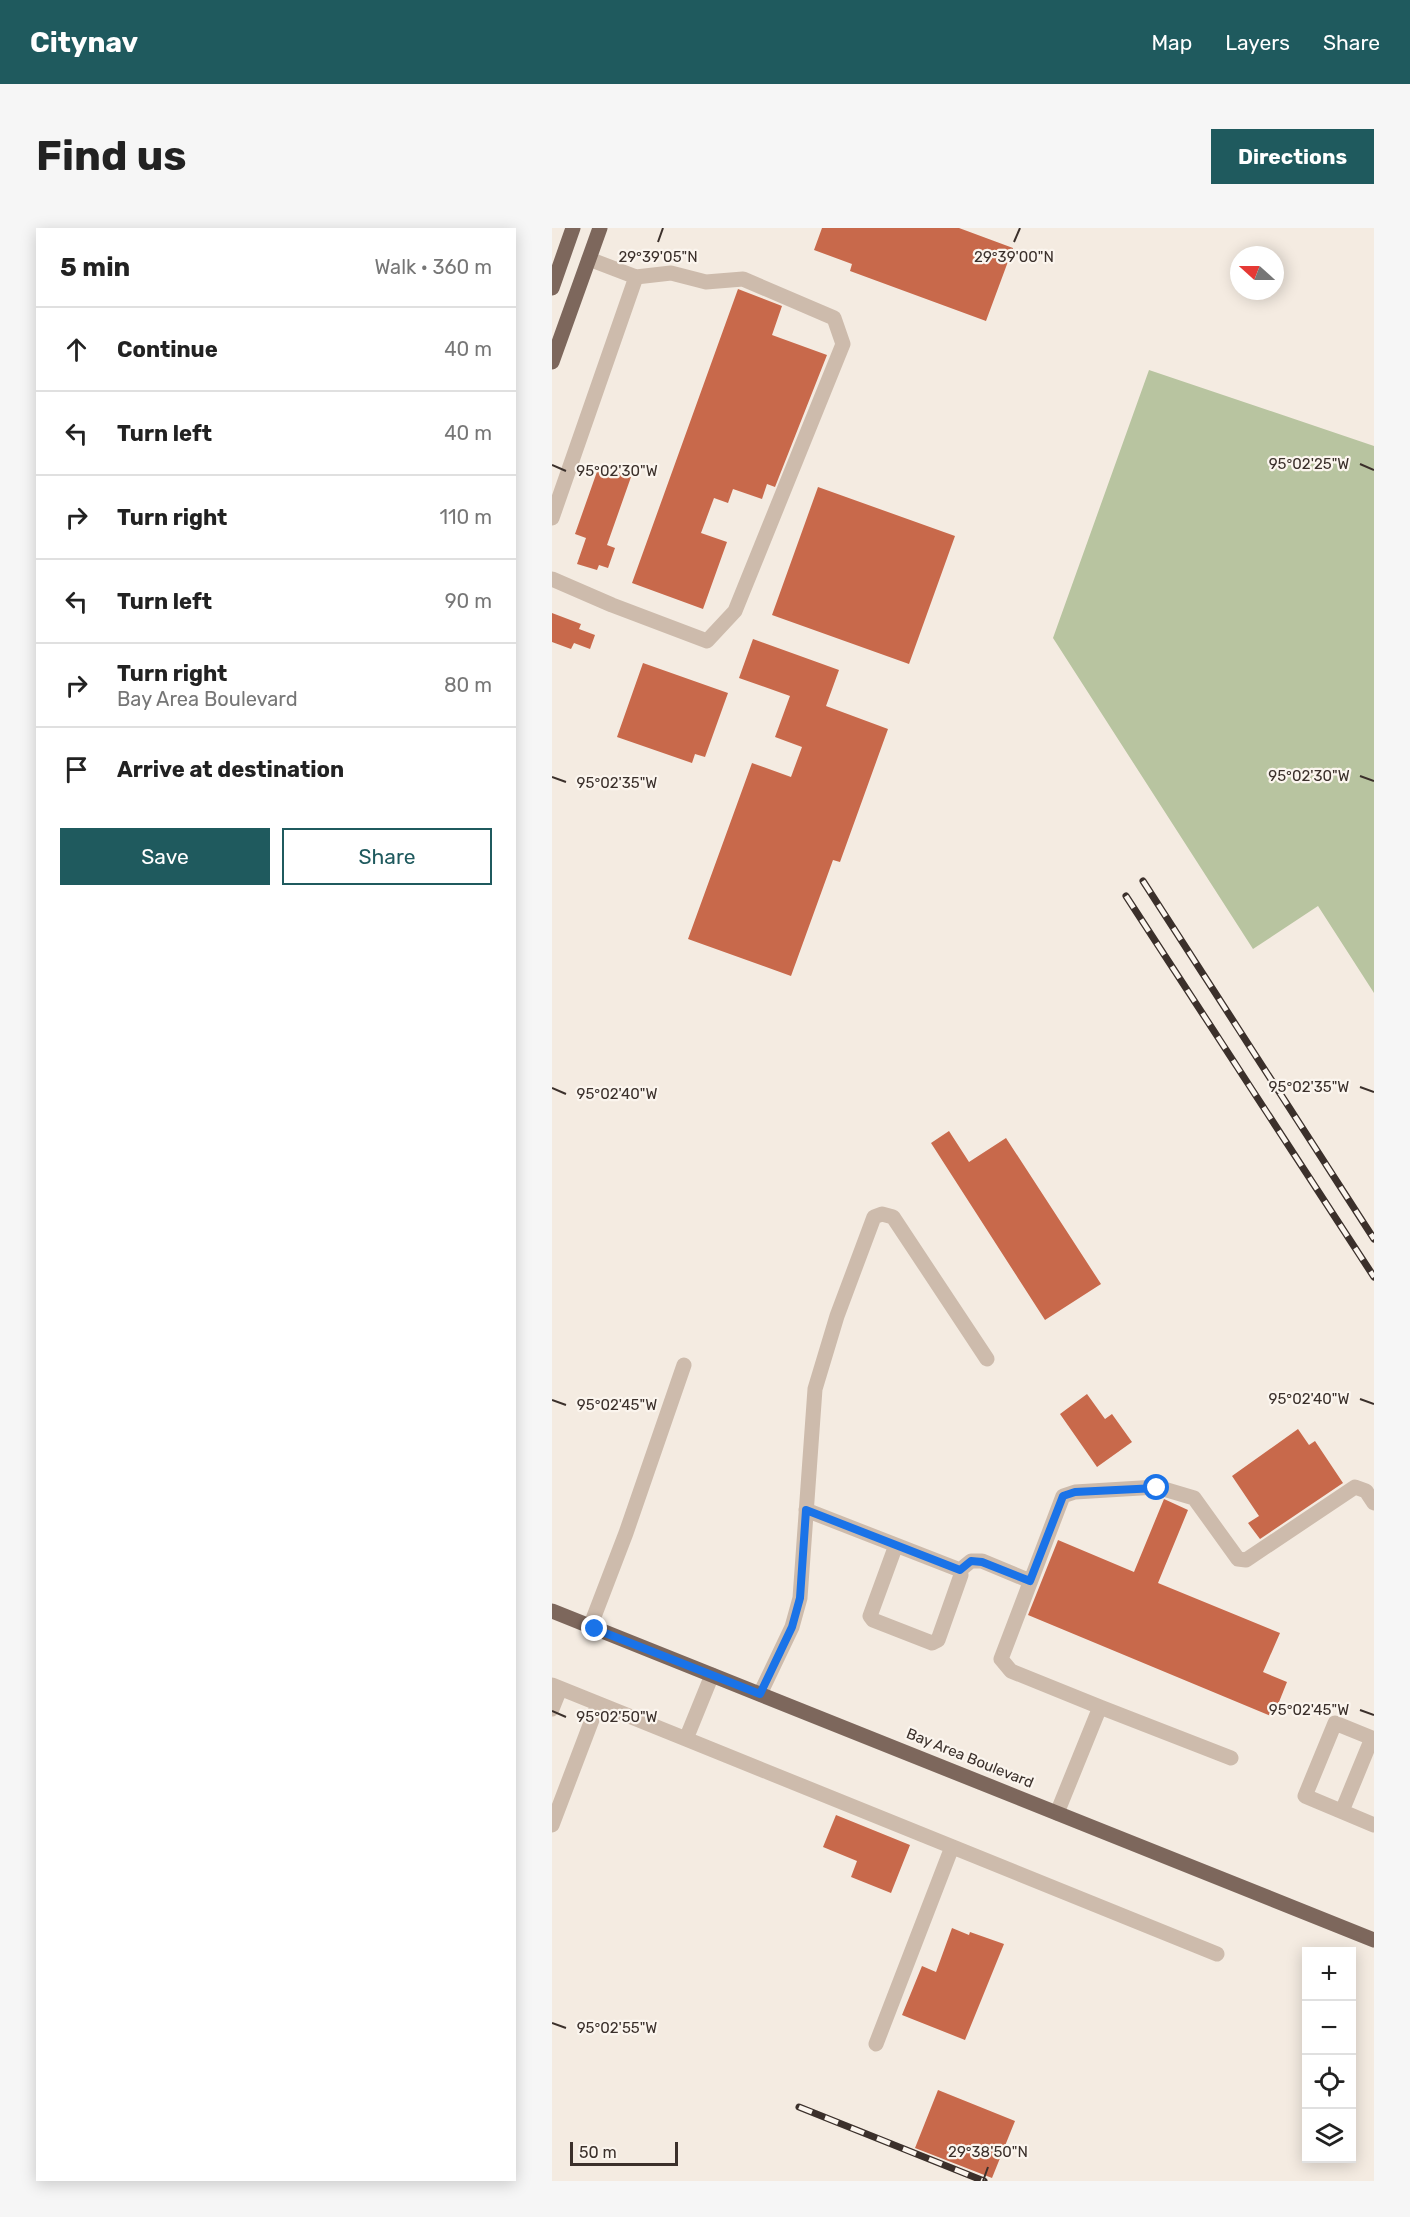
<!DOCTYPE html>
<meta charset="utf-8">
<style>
body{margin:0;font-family:Rubik,sans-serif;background:#f6f6f6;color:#222}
.controls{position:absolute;right:18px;bottom:18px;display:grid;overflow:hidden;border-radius:0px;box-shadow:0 3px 15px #0003}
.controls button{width:54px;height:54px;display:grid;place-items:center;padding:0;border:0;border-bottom:2px solid #e0e0e0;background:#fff;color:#222;font:30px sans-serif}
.compass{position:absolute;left:678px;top:18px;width:54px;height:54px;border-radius:50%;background:#fff;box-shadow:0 3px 15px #0003;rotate:291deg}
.scale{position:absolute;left:18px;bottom:15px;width:108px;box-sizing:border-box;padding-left:6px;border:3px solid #3b302b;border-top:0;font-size:16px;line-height:21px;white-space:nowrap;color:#3b302b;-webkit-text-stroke:4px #fbf5ee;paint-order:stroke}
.stop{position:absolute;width:18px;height:18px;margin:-14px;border:4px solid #1a73e8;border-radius:50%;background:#fff}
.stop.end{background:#1a73e8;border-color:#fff;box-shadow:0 2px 6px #0008}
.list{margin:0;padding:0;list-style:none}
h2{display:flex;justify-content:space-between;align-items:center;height:78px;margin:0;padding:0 24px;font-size:26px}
h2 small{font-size:20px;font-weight:400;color:#767676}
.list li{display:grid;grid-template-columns:39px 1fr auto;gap:18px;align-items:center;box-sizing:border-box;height:84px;padding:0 24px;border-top:2px solid #e0e0e0}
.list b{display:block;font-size:22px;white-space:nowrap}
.list p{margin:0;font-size:20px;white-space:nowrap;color:#767676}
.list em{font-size:20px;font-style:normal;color:#767676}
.actions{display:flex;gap:12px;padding:18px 24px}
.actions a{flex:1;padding:14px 0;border:2px solid #1f5a5e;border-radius:0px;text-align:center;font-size:21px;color:#1f5a5e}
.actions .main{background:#1f5a5e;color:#fff}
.icon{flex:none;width:33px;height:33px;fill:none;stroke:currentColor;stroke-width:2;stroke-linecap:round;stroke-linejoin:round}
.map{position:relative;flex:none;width:822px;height:1953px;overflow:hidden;border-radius:0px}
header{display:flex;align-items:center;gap:36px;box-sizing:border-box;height:84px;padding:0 30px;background:#1f5a5e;color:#fff}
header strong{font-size:28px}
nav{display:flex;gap:33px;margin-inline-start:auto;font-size:21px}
.intro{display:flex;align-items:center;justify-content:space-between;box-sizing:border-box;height:144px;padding:0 36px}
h1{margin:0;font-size:42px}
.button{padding:15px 27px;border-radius:0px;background:#1f5a5e;color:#fff;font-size:21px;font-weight:700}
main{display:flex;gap:36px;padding:0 36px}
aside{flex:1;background:#fff;border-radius:0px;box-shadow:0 3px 15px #0003}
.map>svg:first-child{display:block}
.green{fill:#b8c4a0}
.building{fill:#c8694b}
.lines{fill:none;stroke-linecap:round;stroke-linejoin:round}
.minor{stroke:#cdbbac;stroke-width:15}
.major{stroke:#7d675c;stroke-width:15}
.rail-casing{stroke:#3b302b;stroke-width:7}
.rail{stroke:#fbf5ee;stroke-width:4.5;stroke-dasharray:14;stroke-linecap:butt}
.route{stroke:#1a73e8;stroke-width:8}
.ticks{fill:none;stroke:#3b302b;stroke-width:2}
.labels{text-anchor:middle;stroke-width:4.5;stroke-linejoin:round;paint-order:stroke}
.street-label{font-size:15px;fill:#3b302b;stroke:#fbf5ee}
.ticks-label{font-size:15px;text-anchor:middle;fill:#3b302b;stroke:#fbf5ee;stroke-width:4.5;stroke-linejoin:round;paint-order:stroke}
</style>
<header>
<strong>Citynav</strong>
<nav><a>Map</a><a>Layers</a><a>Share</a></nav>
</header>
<div class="intro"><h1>Find us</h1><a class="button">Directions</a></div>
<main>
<aside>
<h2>5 min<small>Walk · 360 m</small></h2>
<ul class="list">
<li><svg class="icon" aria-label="ahead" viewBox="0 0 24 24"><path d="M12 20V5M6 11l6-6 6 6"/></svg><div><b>Continue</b></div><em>40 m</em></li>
<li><svg class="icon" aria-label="left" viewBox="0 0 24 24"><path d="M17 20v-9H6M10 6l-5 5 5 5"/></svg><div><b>Turn left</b></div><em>40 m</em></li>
<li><svg class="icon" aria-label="right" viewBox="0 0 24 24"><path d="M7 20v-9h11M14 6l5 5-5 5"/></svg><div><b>Turn right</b></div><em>110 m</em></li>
<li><svg class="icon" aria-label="left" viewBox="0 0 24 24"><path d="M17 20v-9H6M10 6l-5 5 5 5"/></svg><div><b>Turn left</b></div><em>90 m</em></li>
<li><svg class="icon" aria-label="right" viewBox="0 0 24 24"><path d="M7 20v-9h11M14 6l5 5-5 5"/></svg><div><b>Turn right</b><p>Bay Area Boulevard</p></div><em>80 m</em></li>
<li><svg class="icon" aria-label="arrive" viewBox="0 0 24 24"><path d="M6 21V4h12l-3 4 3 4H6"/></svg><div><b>Arrive at destination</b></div></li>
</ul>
<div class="actions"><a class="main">Save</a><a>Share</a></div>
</aside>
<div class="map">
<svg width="822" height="1953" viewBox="0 0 822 1953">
<rect width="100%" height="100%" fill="#f4ebe1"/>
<path class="green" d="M597,142L822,218V765L766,678L701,721L501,410Z"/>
<path class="building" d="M270,0H407L461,20L434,93L298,43L300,36L262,22Z
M186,61L230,78L220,107L275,127L223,259L215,256L210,271L181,261L176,275L162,270L149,305L175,314L151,381L80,355Z
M47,238L79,249L55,317L63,320L56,340L47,337L45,342L25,336L34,310L23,306Z
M266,259L403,308L357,436L220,387Z
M0,385L29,396L27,401L43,407L38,421L22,415L19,421L0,414Z
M201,411L287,442L274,478L336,501L288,634L281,632L239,748L136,711L200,535L239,549L250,519L223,509L238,468L187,450Z
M91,435L176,465L153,529L143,526L140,535L65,509Z
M397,903L417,934L454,910L549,1056L493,1092L379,915Z
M535,1166L553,1191L560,1186L580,1214L545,1239L508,1186Z
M746,1201L757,1217L763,1213L791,1255L708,1311L696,1295L707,1288L680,1248Z
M612,1271L636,1282L606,1355L728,1405L711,1444L735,1454L721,1489L476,1387L506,1312L582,1344Z
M284,1587L358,1617L339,1665L299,1649L305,1633L271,1619Z
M400,1700L417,1707L418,1704L452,1716L413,1812L350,1787L370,1738L384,1744Z
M386,1862L463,1893L440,1950L363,1920Z"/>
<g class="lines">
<path class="minor" d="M0,290L84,49
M0,351L60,377L155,413L183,383L291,116L282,90L191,51L154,54L119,45L84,49L37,31
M254,1282L408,1342L409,1347L386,1412L380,1415L321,1392L318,1388L344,1317
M408,1342L419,1333H430L478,1353
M38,1399L74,1305L132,1137
M0,1457L134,1511L160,1447
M208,1466L240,1399L248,1370L263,1161L285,1088L322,989L330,986L341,989L435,1131
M548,1479L679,1530
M0,1481L8,1461
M134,1511L665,1726
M790,1583L820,1510L783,1495L753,1568L822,1597
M505,1585L548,1479L459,1443L449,1431L511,1268L523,1264L605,1259L642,1270L686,1331L694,1332L803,1259L814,1263L822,1275
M0,1597L46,1476
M324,1816L400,1619"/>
<path class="major" d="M0,60L21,0
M0,134L48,0
M0,1383L822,1712"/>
<g class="rail-casing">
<path id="rail" d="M591,653L822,1011
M574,668L822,1049
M247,1879L432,1953"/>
</g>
<use href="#rail" class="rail"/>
</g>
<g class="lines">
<path class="route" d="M43,1401L208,1466L240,1399L248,1370L254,1282L408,1342L419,1333L430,1334L478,1353L511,1268L523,1264L605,1260"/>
</g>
<path class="ticks" d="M106,14L111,0M462,14L468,0M808,236L822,242M0,237L14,243M808,548L822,553M0,549L14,554M808,859L822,864M0,860L14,866M808,1171L822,1176M0,1172L14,1177M808,1482L822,1487M0,1483L14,1489M0,1795L14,1800M431,1953L436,1939"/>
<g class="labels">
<g class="street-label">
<text transform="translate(418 1530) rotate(22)" y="5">Bay Area Boulevard</text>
</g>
</g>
<g class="ticks-label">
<text x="106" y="34">29°39'05"N</text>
<text x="462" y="34">29°39'00"N</text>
<text x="757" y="241">95°02'25"W</text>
<text x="65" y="248">95°02'30"W</text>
<text x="757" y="553">95°02'30"W</text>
<text x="65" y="560">95°02'35"W</text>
<text x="757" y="864">95°02'35"W</text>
<text x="65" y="871">95°02'40"W</text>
<text x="757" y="1176">95°02'40"W</text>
<text x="65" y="1182">95°02'45"W</text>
<text x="757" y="1487">95°02'45"W</text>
<text x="65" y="1494">95°02'50"W</text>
<text x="65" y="1805">95°02'55"W</text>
<text x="436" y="1929">29°38'50"N</text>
</g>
</svg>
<div class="controls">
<button>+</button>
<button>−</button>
<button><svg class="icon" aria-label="locate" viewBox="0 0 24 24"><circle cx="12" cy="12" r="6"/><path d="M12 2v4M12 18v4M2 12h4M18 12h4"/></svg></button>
<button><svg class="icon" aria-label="layers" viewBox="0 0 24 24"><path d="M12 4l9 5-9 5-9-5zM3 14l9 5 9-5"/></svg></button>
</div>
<svg class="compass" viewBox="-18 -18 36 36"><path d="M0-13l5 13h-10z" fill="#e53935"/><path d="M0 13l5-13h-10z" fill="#767676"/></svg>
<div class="scale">50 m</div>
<div class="stop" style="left:605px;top:1260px"></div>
<div class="stop end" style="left:43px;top:1401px"></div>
</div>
</main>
